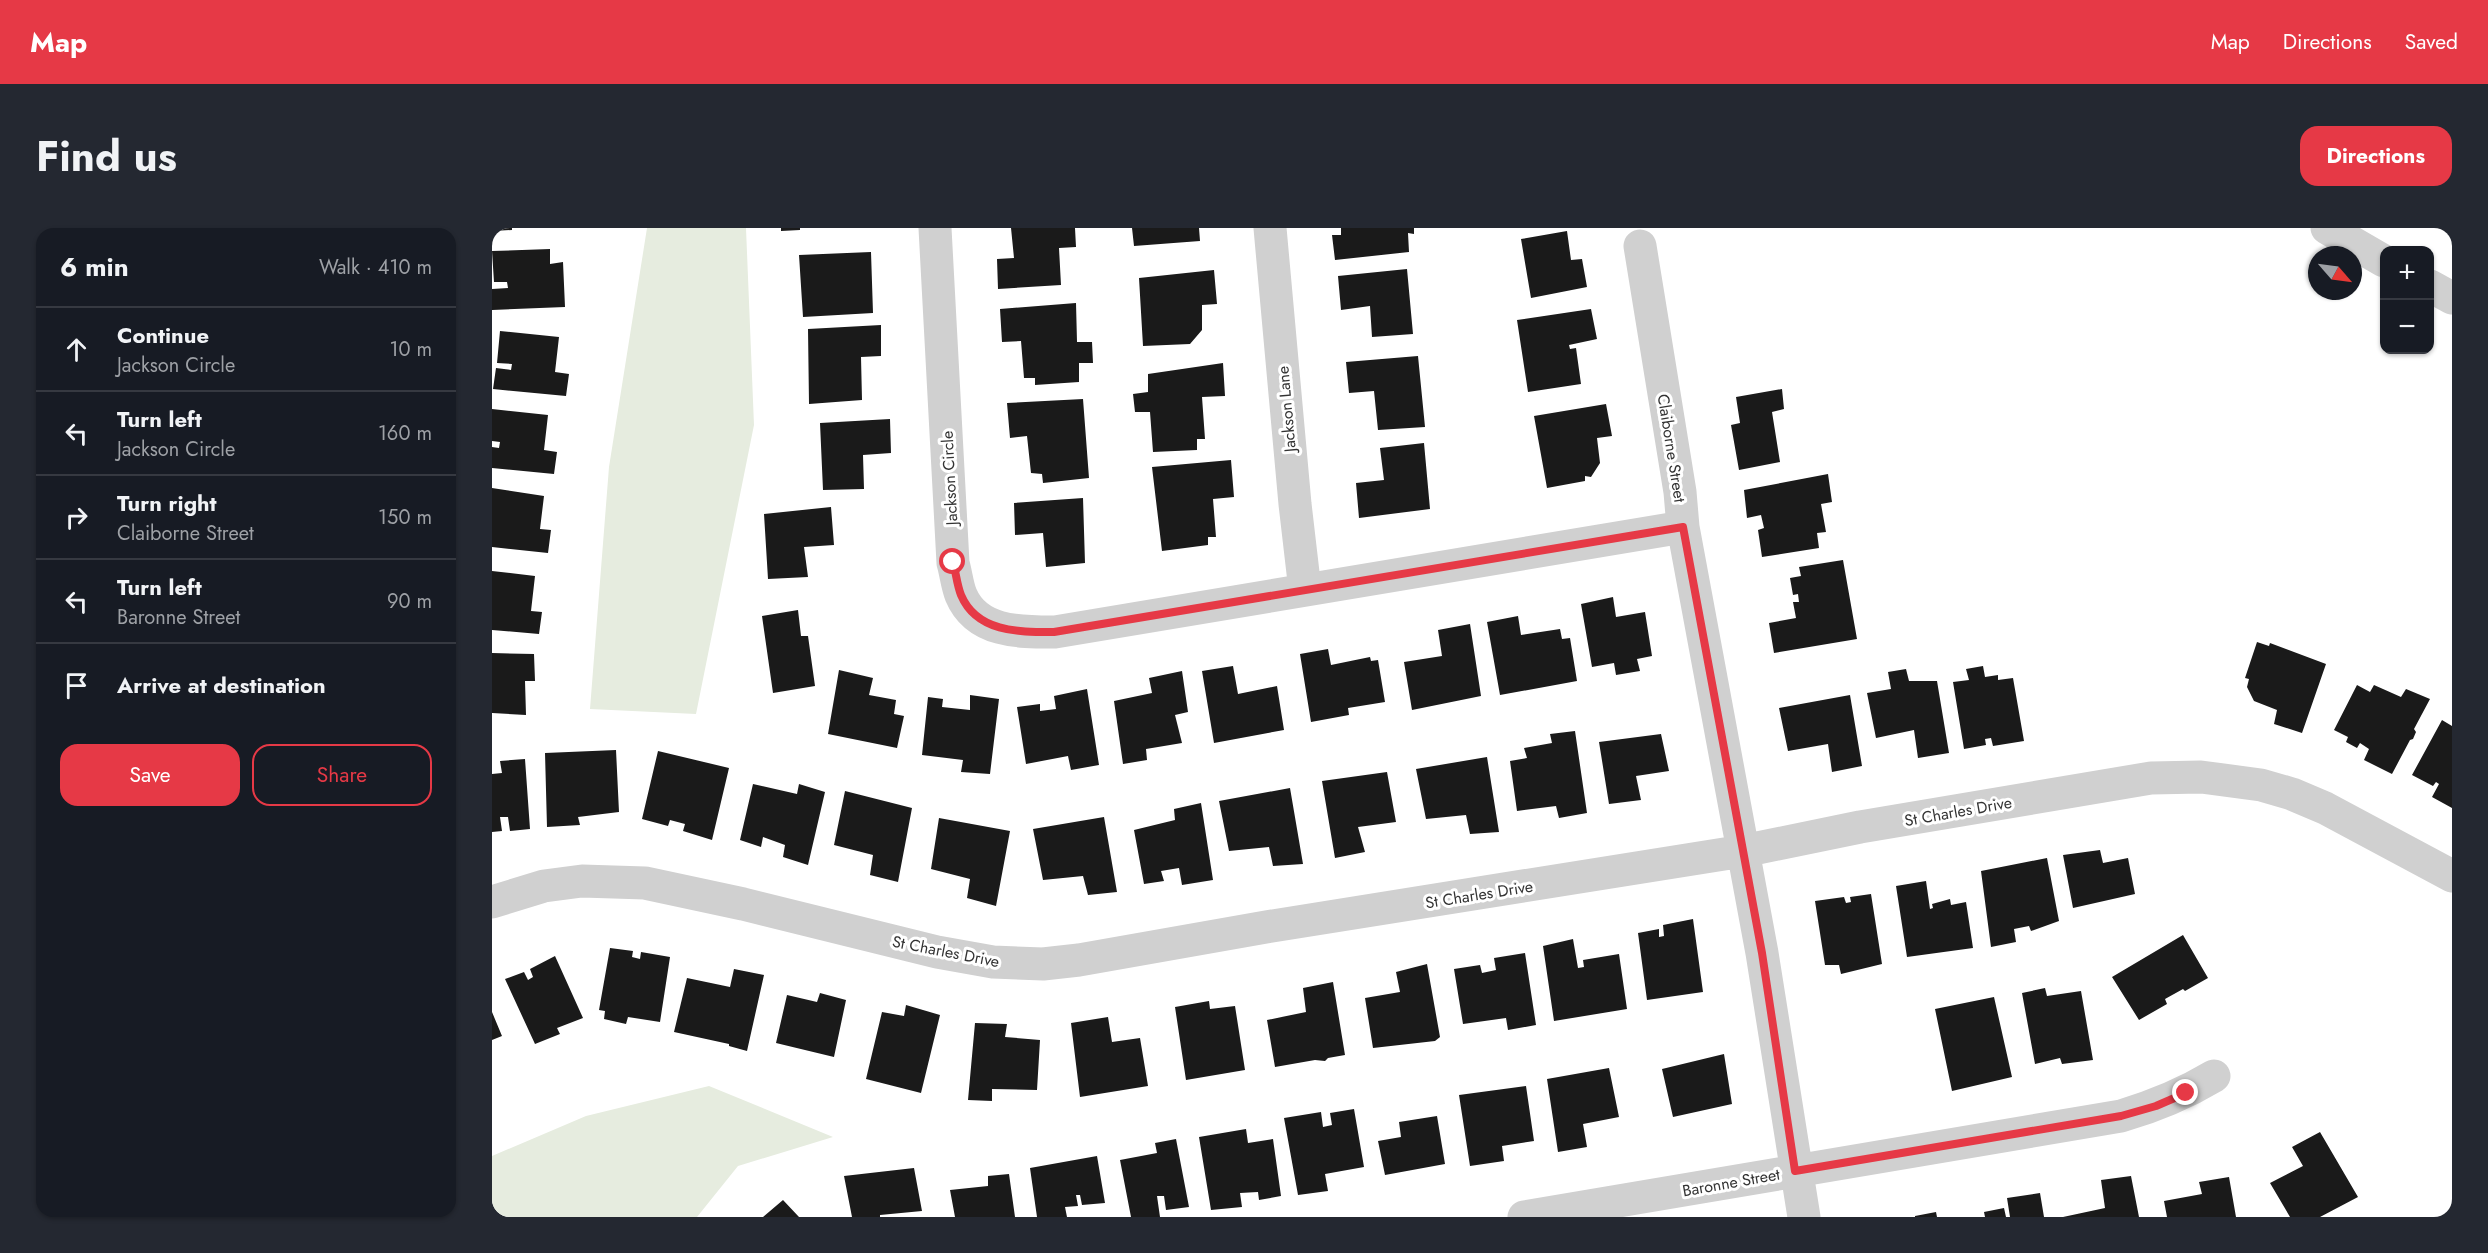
<!DOCTYPE html>
<meta charset="utf-8">
<style>
body{margin:0;font-family:Jost,sans-serif;background:#242831;color:#f1f3f6}
.controls{position:absolute;right:18px;top:18px;display:grid;overflow:hidden;border-radius:12px;box-shadow:0 2px 4px #0004}
.controls button{width:54px;height:54px;display:grid;place-items:center;padding:0;border:0;border-bottom:2px solid #363941;background:#171b24;color:#f1f3f6;font:30px sans-serif}
.compass{position:absolute;left:1816px;top:18px;width:54px;height:54px;border-radius:50%;background:#171b24;box-shadow:0 2px 4px #0004;rotate:118deg}
.stop{position:absolute;width:18px;height:18px;margin:-14px;border:4px solid #e63946;border-radius:50%;background:#fff}
.stop.end{background:#e63946;border-color:#fff;box-shadow:0 2px 6px #0008}
.list{margin:0;padding:0;list-style:none}
h2{display:flex;justify-content:space-between;align-items:center;height:78px;margin:0;padding:0 24px;font-size:26px}
h2 small{font-size:20px;font-weight:400;color:#9ea1a6}
.list li{display:grid;grid-template-columns:39px 1fr auto;gap:18px;align-items:center;box-sizing:border-box;height:84px;padding:0 24px;border-top:2px solid #363941}
.list b{display:block;font-size:22px;white-space:nowrap}
.list p{margin:0;font-size:20px;white-space:nowrap;color:#9ea1a6}
.list em{font-size:20px;font-style:normal;color:#9ea1a6}
.actions{display:flex;gap:12px;padding:18px 24px}
.actions a{flex:1;padding:14px 0;border:2px solid #e63946;border-radius:18px;text-align:center;font-size:21px;color:#e63946}
.actions .main{background:#e63946;color:#fff}
.icon{flex:none;width:33px;height:33px;fill:none;stroke:currentColor;stroke-width:2;stroke-linecap:round;stroke-linejoin:round}
.map{position:relative;flex:none;width:1960px;height:989px;overflow:hidden;border-radius:18px}
header{display:flex;align-items:center;gap:36px;box-sizing:border-box;height:84px;padding:0 30px;background:#e63946;color:#fff}
header strong{font-size:28px}
nav{display:flex;gap:33px;margin-inline-start:auto;font-size:21px}
.intro{display:flex;align-items:center;justify-content:space-between;box-sizing:border-box;height:144px;padding:0 36px}
h1{margin:0;font-size:42px}
.button{padding:15px 27px;border-radius:18px;background:#e63946;color:#fff;font-size:21px;font-weight:700}
main{display:flex;gap:36px;padding:0 36px}
aside{flex:1;background:#171b24;border-radius:18px;box-shadow:0 2px 4px #0004}
.map>svg:first-child{display:block}
.green{fill:#e6ecdf}
.building{fill:#1a1a1a}
.lines{fill:none;stroke-linecap:round;stroke-linejoin:round}
.street{stroke:#d0d0d0;stroke-width:33}
.route{stroke:#e63946;stroke-width:8}
.labels{text-anchor:middle;stroke-width:6;stroke-linejoin:round;paint-order:stroke}
.street-label{font-size:16px;fill:#333;stroke:#fff}
</style>
<header>
<strong>Map</strong>
<nav><a>Map</a><a>Directions</a><a>Saved</a></nav>
</header>
<div class="intro"><h1>Find us</h1><a class="button">Directions</a></div>
<main>
<aside>
<h2>6 min<small>Walk · 410 m</small></h2>
<ul class="list">
<li><svg class="icon" aria-label="ahead" viewBox="0 0 24 24"><path d="M12 20V5M6 11l6-6 6 6"/></svg><div><b>Continue</b><p>Jackson Circle</p></div><em>10 m</em></li>
<li><svg class="icon" aria-label="left" viewBox="0 0 24 24"><path d="M17 20v-9H6M10 6l-5 5 5 5"/></svg><div><b>Turn left</b><p>Jackson Circle</p></div><em>160 m</em></li>
<li><svg class="icon" aria-label="right" viewBox="0 0 24 24"><path d="M7 20v-9h11M14 6l5 5-5 5"/></svg><div><b>Turn right</b><p>Claiborne Street</p></div><em>150 m</em></li>
<li><svg class="icon" aria-label="left" viewBox="0 0 24 24"><path d="M17 20v-9H6M10 6l-5 5 5 5"/></svg><div><b>Turn left</b><p>Baronne Street</p></div><em>90 m</em></li>
<li><svg class="icon" aria-label="arrive" viewBox="0 0 24 24"><path d="M6 21V4h12l-3 4 3 4H6"/></svg><div><b>Arrive at destination</b></div></li>
</ul>
<div class="actions"><a class="main">Save</a><a>Share</a></div>
</aside>
<div class="map">
<svg width="1960" height="989" viewBox="0 0 1960 989">
<rect width="100%" height="100%" fill="#fff"/>
<path class="green" d="M155,0H254L262,197L204,486L98,481L117,239Z
M217,858L341,909L246,938L205,989H0V928L94,888Z"/>
<path class="building" d="M1,0H20V2L1,3Z
M289,0H308V2L289,3Z
M519,0H583L584,19L567,20L569,57L506,61L505,31L522,30Z
M640,0H707L708,13L642,18Z
M849,0H922V6L916,5L917,24L843,32L840,7H849Z
M1075,3L1079,32L1090,31L1095,59L1039,70L1029,11Z
M58,21V36L71,34L73,79L0,82V61L16,60L15,54H2L0,23Z
M379,24L381,85L311,89L307,27Z
M915,41L921,106L880,109L878,78L849,82L846,48Z
M722,42L725,76L710,77V102L698,116L651,118L647,50Z
M584,75L585,114H600L601,135H587V154L543,157V150H532L529,113L510,114L508,81Z
M1099,81L1105,111L1077,117L1078,121L1084,120L1089,156L1036,164L1025,92Z
M389,97V128L369,129L370,172L317,176L316,101Z
M8,103L67,109L63,144L77,146L74,168L1,161L4,140L19,142L20,136L5,135Z
M926,128L933,199L886,202L882,163L857,165L854,134Z
M731,135L733,168L710,169L713,211H705V222L661,224L658,184H643L641,166L656,164V146Z
M1290,161L1292,181L1280,184L1288,234L1247,242L1239,197L1248,195L1244,169Z
M591,171L597,250L551,255L550,246L539,245L535,208L518,210L515,175Z
M1114,176L1120,208L1105,210L1108,235L1099,249L1093,248V253L1055,260L1042,188Z
M0,181L56,187L52,222L65,224L62,246L0,240V219L7,220L8,214L0,213Z
M398,191L399,225L371,227L372,261L331,262L328,195Z
M932,215L938,281L867,290L864,255L892,252L888,220Z
M739,232L742,269L721,271L724,309H716V317L670,323L660,239Z
M1336,246L1340,274L1329,276L1334,304L1325,305L1327,320L1270,329L1266,302L1272,300L1269,287L1255,290L1252,262Z
M0,260L52,268L48,301L59,302L56,325L0,319Z
M591,270L593,335L554,339L551,305L523,307L522,275Z
M339,279L342,317L312,319L316,349L276,351L272,286Z
M1351,332L1365,411L1282,425L1277,395L1304,390L1301,374H1307L1306,366L1301,367L1298,350L1309,348L1307,339Z
M0,343L43,348L39,383L50,384L47,406L0,402Z
M1121,369L1124,389L1153,384L1160,428L1145,431L1148,443L1124,447L1122,435L1100,439L1089,376Z
M306,382L309,408H316L323,458L281,465L270,388Z
M1026,388L1029,407L1068,401L1070,411L1078,410L1085,453L1008,467L995,394Z
M978,396L989,468L920,482L912,434L950,428L946,402Z
M1765,414L1777,418L1778,415L1834,436L1810,505L1782,496L1785,482L1762,473L1755,459L1757,451L1753,450Z
M836,421L839,437L878,429L879,433L886,432L893,474L856,480L857,487L819,494L808,426Z
M0,425L42,426L43,453H33L34,487L0,485Z
M741,438L746,466L785,458L792,502L722,515L710,443Z
M1491,438L1493,449L1506,447V452L1521,450L1532,513L1501,518L1499,510L1493,511L1494,517L1472,521L1461,454L1477,452L1474,441Z
M1414,441L1417,453H1445L1457,525L1426,530L1422,502L1384,510L1375,465L1399,461L1396,444Z
M347,442L381,450L377,467L404,472L402,486L412,488L405,520L336,506Z
M690,443L696,484L683,487L690,515L654,521L655,532L631,536L622,473L660,465L657,450Z
M1865,457L1878,464L1882,457L1909,469L1914,461L1938,471L1922,501L1924,504L1921,511L1918,512L1900,546L1872,532L1877,521L1868,515L1865,520L1854,514L1856,509L1842,502Z
M595,461L607,537L579,542L576,528L534,536L525,479L548,476V483L564,481L562,468Z
M478,467L507,471L498,546L469,544L471,532L430,527L436,469L451,471L450,479L478,482Z
M1358,467L1370,538L1340,544L1336,516L1296,523L1287,480Z
M1950,492L1960,498V580L1940,569L1947,556L1944,554L1941,558L1920,547Z
M1083,503L1095,585L1067,590L1064,578L1025,583L1018,533L1035,530L1032,520L1060,515L1058,506Z
M1169,506L1177,543L1144,548L1149,572L1117,576L1107,514Z
M124,522L127,584L86,589L88,597L55,599L53,525Z
M166,523L237,540L220,612L191,603L193,596L178,592L176,598L150,591Z
M995,529L1007,604L978,606L974,587L934,591L924,541Z
M33,531L38,601L18,603L16,589H8L10,603L0,604V546L10,545L8,533Z
M895,544L904,594L866,599L873,624L843,630L830,553Z
M261,556L305,566L307,556L333,564L316,637L291,629L293,617L271,609L269,619L248,612Z
M798,560L811,636L781,638L777,619L737,623L727,573Z
M353,563L420,580L406,654L378,647L381,627L342,617Z
M709,575L721,652L690,657L687,640L669,643L672,653L652,656L642,602L683,592L682,581Z
M612,589L625,664L596,667L591,648L551,652L541,601Z
M447,590L518,603L504,678L475,670L478,651L439,641Z
M1608,622L1611,635L1636,630L1643,666L1581,680L1571,627Z
M1555,630L1567,693L1539,703L1537,698L1522,701L1524,714L1499,719L1489,643Z
M1434,653L1438,681L1441,680L1440,676L1458,671L1459,677L1474,674L1481,720L1415,729L1404,658Z
M1379,666L1390,736L1349,746L1347,737H1333L1323,673L1352,669L1354,675L1359,674L1358,669Z
M1201,691L1211,764L1155,772L1146,705L1167,701V709L1172,708L1171,697Z
M1691,707L1716,750L1693,763L1691,761L1673,771L1675,776L1647,792L1620,749Z
M1081,711L1086,740L1092,739L1091,732L1127,726L1135,781L1062,793L1051,718Z
M118,720L141,723L140,729L148,731L149,724L178,729L168,794L136,789L134,796L112,791L113,783L107,782Z
M1033,725L1044,797L1016,802L1014,790L971,796L962,741L988,737L990,745L1004,742L1002,730Z
M63,728L91,790L65,800L68,806L43,816L13,751L32,744L36,752L41,749L38,741Z
M935,736L948,809L943,813L881,820L873,770L908,764L904,744Z
M242,741L272,747L255,823L237,818V816L182,804L195,750L238,759Z
M841,754L853,827L836,830L833,833L823,832L783,839L775,792L814,784L811,760Z
M1553,760L1555,768L1589,763L1601,832L1570,836L1568,830L1543,836L1530,765Z
M328,765L354,772L342,829L284,815L295,767L325,774Z
M1502,769L1520,849L1460,863L1443,781Z
M717,773L718,781L743,778L753,842L694,852L683,779Z
M414,777L448,787L429,865L374,851L390,784L412,788Z
M0,784L10,808L0,812Z
M616,789L620,814L648,810L656,858L588,869L579,795Z
M483,795L515,796L513,809L548,812L545,862L500,861V873L476,872Z
M1232,826L1240,876L1181,889L1170,841Z
M1117,840L1127,889L1091,896L1095,919L1066,924L1055,851Z
M1034,858L1042,913L1010,918L1012,933L978,938L967,867Z
M862,881L872,939L833,946L836,963L806,967L792,890L829,884L831,899L840,897L838,885Z
M945,888L953,936L893,947L886,913L909,909L907,894Z
M754,901L756,915L781,911L789,968L767,972L766,964L748,965L750,979L719,982L707,909Z
M1828,904L1866,969L1828,989H1798L1778,955L1811,938L1800,919Z
M684,911L697,979L674,982L672,968H665L668,989H639L628,932L665,925L663,915Z
M605,928L613,975L590,977L588,967H584L586,978L573,979L575,989H545L538,940Z
M422,940L430,983L388,987V989H360L352,948Z
M517,946L523,989H463L458,962L496,958V948Z
M1639,948L1647,989H1571L1613,980L1609,952Z
M1737,949L1744,989H1675L1672,973L1710,966L1707,954Z
M1548,965L1552,989H1518L1515,970Z
M291,972L307,989H271Z
M1512,980L1514,989H1493L1492,984Z
M1444,984L1445,989H1423V988Z"/>
<g class="lines">
<path class="street" d="M443,0L461,335C464,345 465,357 469,367C485,405 528,404 563,404L1191,299
M778,0L803,276L813,362
M1835,0L1892,33
M1148,18L1188,264L1191,299L1270,725L1312,989
M1938,58L1960,70
M0,674L52,658L90,653L153,655L251,676L445,724L501,734L551,736L587,732L774,699L1251,623L1368,599L1659,550L1709,549L1769,557L1800,566L1833,580L1960,648
M1032,989L1629,888C1663,878 1692,866 1722,848"/>
</g>
<g class="lines">
<path class="route" d="M461,334C464,345 465,357 469,367C485,405 528,404 562,404L1191,299L1270,725L1303,943L1629,888L1664,878L1694,865"/>
</g>
<g class="labels">
<g class="street-label">
<text transform="translate(794 181) rotate(-95)" y="6">Jackson Lane</text>
<text transform="translate(1180 220) rotate(81)" y="6">Claiborne Street</text>
<text transform="translate(457 250) rotate(-93)" y="6">Jackson Circle</text>
<text transform="translate(1466 583) rotate(-10)" y="6">St Charles Drive</text>
<text transform="translate(987 666) rotate(-9)" y="6">St Charles Drive</text>
<text transform="translate(454 723) rotate(11)" y="6">St Charles Drive</text>
<text transform="translate(1239 954) rotate(-10)" y="6">Baronne Street</text>
</g>
</g>
</svg>
<div class="controls">
<button>+</button>
<button>−</button>
</div>
<svg class="compass" viewBox="-18 -18 36 36"><path d="M0-13l5 13h-10z" fill="#e53935"/><path d="M0 13l5-13h-10z" fill="#9ea1a6"/></svg>
<div class="stop" style="left:461px;top:334px"></div>
<div class="stop end" style="left:1694px;top:865px"></div>
</div>
</main>
